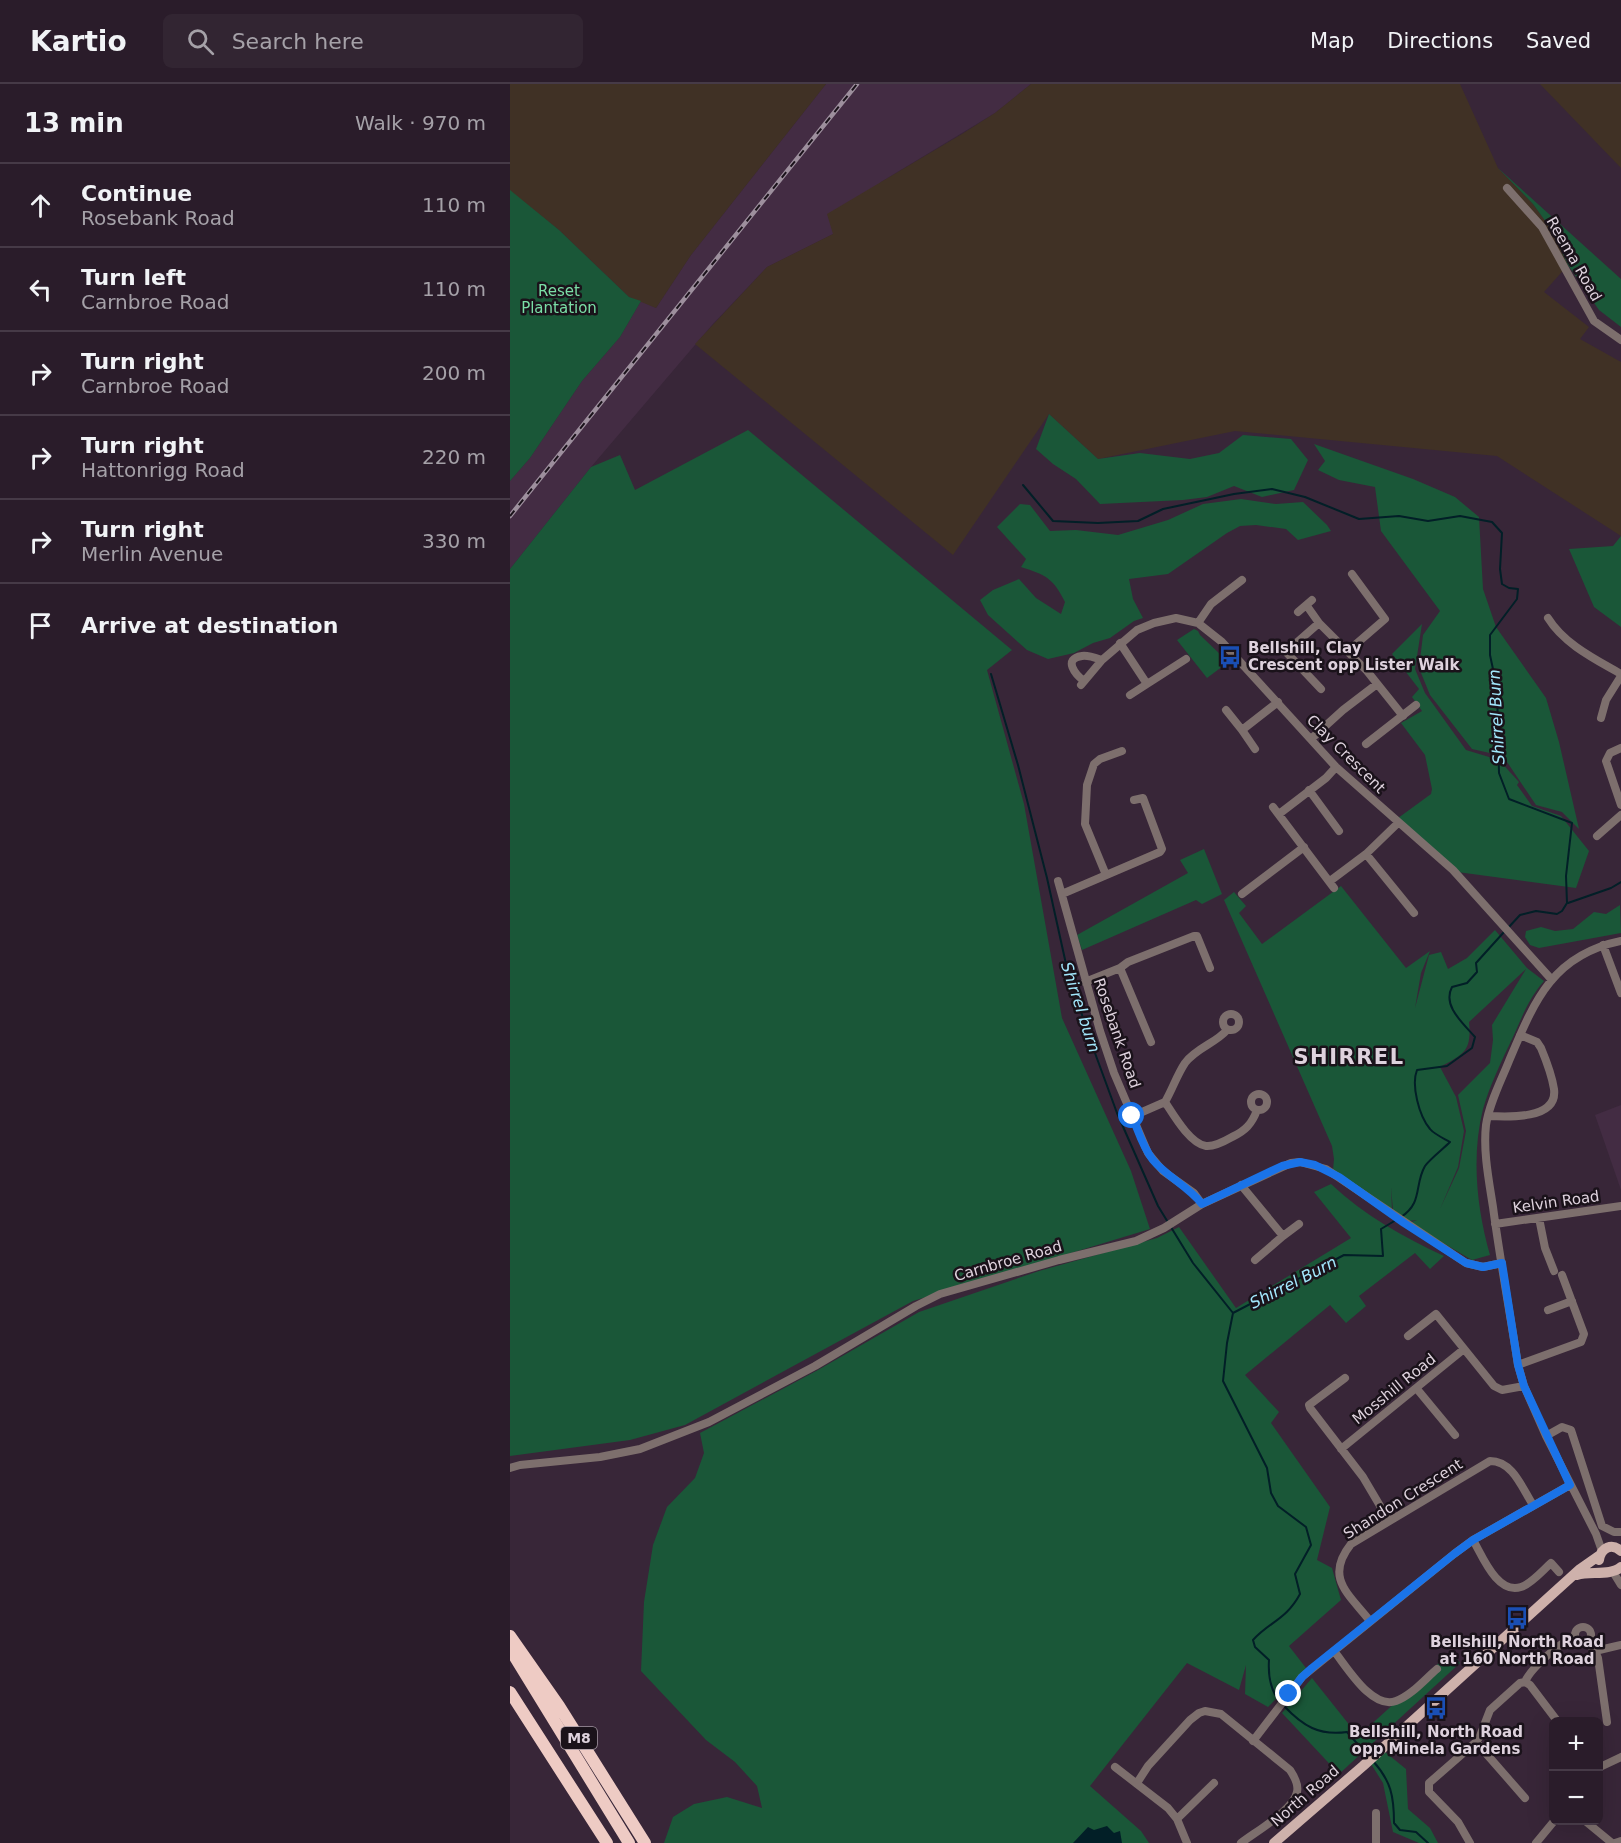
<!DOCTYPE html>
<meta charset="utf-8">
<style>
body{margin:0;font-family:"DejaVu Sans",sans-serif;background:#322532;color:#f1f3f6}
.controls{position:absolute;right:18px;bottom:18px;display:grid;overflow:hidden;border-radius:9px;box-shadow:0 6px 24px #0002}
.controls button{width:54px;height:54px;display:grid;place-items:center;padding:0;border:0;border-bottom:2px solid #463a47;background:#2a1c2a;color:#f1f3f6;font:30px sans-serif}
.stop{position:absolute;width:18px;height:18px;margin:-14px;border:4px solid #1a73e8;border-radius:50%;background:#fff}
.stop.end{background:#1a73e8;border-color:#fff;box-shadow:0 2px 6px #0008}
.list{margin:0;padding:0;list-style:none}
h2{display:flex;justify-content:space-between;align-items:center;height:78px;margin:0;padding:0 24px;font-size:26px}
h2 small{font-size:20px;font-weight:400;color:#a5a1a8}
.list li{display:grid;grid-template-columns:39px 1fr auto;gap:18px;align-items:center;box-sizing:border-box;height:84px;padding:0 24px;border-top:2px solid #463a47}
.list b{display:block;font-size:22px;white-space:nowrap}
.list p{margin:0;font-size:20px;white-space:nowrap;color:#a5a1a8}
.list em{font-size:20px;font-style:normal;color:#a5a1a8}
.icon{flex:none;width:33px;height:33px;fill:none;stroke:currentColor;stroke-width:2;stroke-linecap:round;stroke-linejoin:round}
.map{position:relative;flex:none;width:1111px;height:1759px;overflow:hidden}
header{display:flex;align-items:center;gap:36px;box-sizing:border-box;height:84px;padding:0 30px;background:#2a1c2a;border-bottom:2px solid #463a47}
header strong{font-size:28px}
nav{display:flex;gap:33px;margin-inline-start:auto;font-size:21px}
.search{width:420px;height:54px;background:#322532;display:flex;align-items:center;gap:15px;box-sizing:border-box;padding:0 21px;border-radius:9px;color:#a5a1a8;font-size:22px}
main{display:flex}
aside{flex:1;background:#2a1c2a}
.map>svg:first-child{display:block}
.built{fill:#432c43}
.industrial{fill:#403125}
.green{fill:#1a5738;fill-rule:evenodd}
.water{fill:#021f27}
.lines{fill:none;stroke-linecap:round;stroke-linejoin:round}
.stream{stroke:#021f27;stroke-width:2}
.minor{stroke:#7d6f6d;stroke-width:8}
.major{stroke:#ceb1ab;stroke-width:10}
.highway{stroke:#eecbc4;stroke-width:12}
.rail-casing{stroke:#9d8f9d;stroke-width:4.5}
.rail{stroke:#1a121a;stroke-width:2;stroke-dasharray:7;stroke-linecap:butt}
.route{stroke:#1a73e8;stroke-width:8}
.labels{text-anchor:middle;stroke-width:5;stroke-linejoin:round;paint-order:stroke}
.shield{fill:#1a121a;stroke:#a398a2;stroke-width:1.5}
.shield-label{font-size:14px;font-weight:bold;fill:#ded2dd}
.street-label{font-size:15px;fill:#ded2dd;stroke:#1a121a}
.park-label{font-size:15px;fill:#7adea6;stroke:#1a121a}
.poi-label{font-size:15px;font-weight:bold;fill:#ded2dd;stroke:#1a121a}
.water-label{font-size:16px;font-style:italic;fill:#a2e7fc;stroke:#1a121a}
.district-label{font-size:21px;font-weight:bold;letter-spacing:1.5px;fill:#ded2dd;stroke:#1a121a}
</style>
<header>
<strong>Kartio</strong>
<div class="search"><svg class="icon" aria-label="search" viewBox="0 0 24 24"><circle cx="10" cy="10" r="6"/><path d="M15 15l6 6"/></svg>Search here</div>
<nav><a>Map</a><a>Directions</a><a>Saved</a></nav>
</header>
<main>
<aside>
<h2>13 min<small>Walk · 970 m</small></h2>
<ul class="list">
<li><svg class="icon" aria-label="ahead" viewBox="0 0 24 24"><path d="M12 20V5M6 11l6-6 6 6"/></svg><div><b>Continue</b><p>Rosebank Road</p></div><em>110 m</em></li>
<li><svg class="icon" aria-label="left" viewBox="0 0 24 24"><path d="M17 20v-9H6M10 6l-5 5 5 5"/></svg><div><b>Turn left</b><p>Carnbroe Road</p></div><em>110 m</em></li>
<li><svg class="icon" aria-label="right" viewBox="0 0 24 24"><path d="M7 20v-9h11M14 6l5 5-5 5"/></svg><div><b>Turn right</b><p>Carnbroe Road</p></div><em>200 m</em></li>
<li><svg class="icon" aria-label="right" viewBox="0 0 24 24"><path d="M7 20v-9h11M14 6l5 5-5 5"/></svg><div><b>Turn right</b><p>Hattonrigg Road</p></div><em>220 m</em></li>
<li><svg class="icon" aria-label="right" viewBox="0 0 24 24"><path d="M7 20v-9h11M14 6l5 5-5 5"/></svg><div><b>Turn right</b><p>Merlin Avenue</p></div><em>330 m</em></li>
<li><svg class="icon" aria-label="arrive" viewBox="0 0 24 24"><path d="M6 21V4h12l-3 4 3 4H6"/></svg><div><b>Arrive at destination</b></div></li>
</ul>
</aside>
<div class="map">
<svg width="1111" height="1759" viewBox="0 0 1111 1759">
<rect width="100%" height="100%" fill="#382638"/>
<path class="built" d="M316,0H521L485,29L371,98L323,150L257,183L202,241L81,383L0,485V397L20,374L72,297L110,253L131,217L146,224L181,171Z
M1111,1021V1106L1085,1031Z"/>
<path class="industrial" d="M0,0H316L181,171L146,224L119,213L49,146L0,107Z
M521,0H950L988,84L1023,120L1041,145L1058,181L1034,208L1079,243L1070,255L1111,278V452L987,372L725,347L588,375L539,330L443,471L185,260L257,183L323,150L317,130L452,50L485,29Z
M1030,0H1111V84Z"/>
<path class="green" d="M988,84L1111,195V243L1089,226L1058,181L1041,145L1023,120Z
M0,106L49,146L119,213L131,217L110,253L72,297L20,374L0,397Z
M539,330L588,375L630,369L680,375L709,369L733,351L781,355L798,376L784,406L752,413L724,402L697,413L673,416L590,420L566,395L543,380L526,365Z
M238,346L502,566L477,586L514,720L552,934L621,1087L640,1145L403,1217L175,1341L120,1356L0,1372V485L81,383L110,371L125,406Z
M804,360L903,395L945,413L969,433L973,505L986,543L1036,614L1049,658L1069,745L1052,728L1026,721L993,672L962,665L920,611L909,584L913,551L930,527L871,447L865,403L829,396L808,386L815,377Z
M731,415L766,420L793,418L817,441L821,447L788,456L776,445L746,441L730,442L717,449L658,490L619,495L623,515L633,534L624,537L600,554L583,559L564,569L538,575L517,566L478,531L470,516L483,506L509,495L526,514L551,530L555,518C543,494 536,491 511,483L516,475L487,443L510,420L520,421L540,447L566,446L608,451L658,436L693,420Z
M1111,452V543L1084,523L1059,465L1103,462Z
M912,540L905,585L915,609L956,666L989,676L1009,698L1007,701L1022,722L1051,732L1079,767L1066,804L940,787L884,737L921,710L922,705L915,671L891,639L912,627L902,613L909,605L882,570Z
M684,545L688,547L690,551L713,573L721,576L697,594L667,556Z
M694,765L712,810L692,820L686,816L572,866L567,851L678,789L670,776Z
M831,802L896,884L920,867L911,889L905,924L919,871L931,868L938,885L957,874L985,846L1017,884L1034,897C1019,914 1012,933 1003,953C992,976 980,1001 973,1025C961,1073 967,1125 980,1171L962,1176L899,1139L907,1136L899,1137L883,1126L881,1103L882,1126L823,1086L824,1075L822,1062L714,816L724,808L736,822L729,829L752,860ZM1016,885L982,941L983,956L980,979L948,1011L956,1047L949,1084L930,1125L948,1083L954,1047L946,1013L930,983C953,970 962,968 959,938Z
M1110,821L1111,849L1029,864L1020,861L1015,853L1016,847L1031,843L1045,847L1063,845L1084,828L1096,830Z
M821,1100C854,1131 893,1153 934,1172L920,1185L905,1169L849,1212L856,1222L836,1239L820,1221L735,1291L769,1328L761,1339L820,1423L807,1476L822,1484L831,1516L779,1562L796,1584L758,1623L735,1610L736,1581L729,1606L677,1579L580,1702L631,1747L639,1759H154L163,1733L184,1720L217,1713L252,1724L247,1702L225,1678L196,1656L131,1587L134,1518L143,1461L157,1423L185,1394L194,1369L190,1349L308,1286L409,1228L529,1187L647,1154L669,1143L726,1224L841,1154L804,1108Z
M941,1568L950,1579L829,1690L772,1629L802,1594L845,1648L855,1646Z
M875,1668L896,1685L898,1725L920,1744L928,1759H909L883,1748L873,1699L861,1680Z"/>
<path class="water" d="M597,1742L604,1749L610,1747L612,1759H563L578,1743L584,1746Z"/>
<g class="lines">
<path class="stream" d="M513,401L543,437L588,439L628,437L653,425L724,410L762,405L795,413L849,435L889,432L918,437L950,432L982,438L992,449L990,485L992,500L999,504L1008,505L1007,515L980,551V571L987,604L989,689L999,715L1062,739L1056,792L1057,819L1052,827L1047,830L1026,827L1010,831L998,844
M481,590L508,681L537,794L556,880L578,950L607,1029L648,1122L683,1179L723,1229
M1058,819L1101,804L1111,798
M891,1133C913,1119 904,1101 915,1082C920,1075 933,1065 940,1058C933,1054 924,1050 920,1045C909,1032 901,1001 907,986L937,982L962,964L965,953C953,939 932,922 942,903L957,899L967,888L966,879L994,848
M770,1618C760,1606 758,1591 759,1576L745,1563L743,1556C759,1538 776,1536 790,1510L785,1490L801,1461L796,1443L768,1422L761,1409L757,1384L713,1297L717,1259L723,1229L834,1171L873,1172L871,1145L886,1136
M774,1622C793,1642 809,1652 837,1648L859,1673
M863,1677C881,1697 884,1712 884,1739L890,1746L906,1748L918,1759"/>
<path class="minor" d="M997,104L1032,143L1084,237L1111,256
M797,522L809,539
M788,528L802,516
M1038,534C1054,560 1085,575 1111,590
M688,539L701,520L732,496
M610,559L637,600L676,575
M838,567L875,535L842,490
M574,597C566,591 552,575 572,572C578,571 586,574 592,576
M571,601L592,576L627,546L644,539L666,534L688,539L712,558L826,683L943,786L1042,896
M811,605L776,568L809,539L857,587L893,632
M620,611L637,600
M716,626L732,646
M1091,634L1096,616L1111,592
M801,655L833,626L867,600
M856,660L906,621
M1111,664L1100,669L1096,677L1111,721
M745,665L732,646L768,618
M799,706L829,747
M763,723L824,804
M769,730L816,694L826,683
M1087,752L1111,731
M856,770L904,829
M596,791L575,740L577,701L584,680L590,675L612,667
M548,797L590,947L604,989L638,1069L653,1087L684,1109L692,1120
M820,797L856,770L888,739
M552,810L650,768L652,765L633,714L624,716
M732,810L794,763
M1093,861L1111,909
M610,884L641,958
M575,898L610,884L618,878L684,852H687L700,884
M713 938a8 8 0 1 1 16 0a8 8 0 1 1-16 0Z
M741 1018a8 8 0 1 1 16 0a8 8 0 1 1-16 0Z
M655,1018C662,1006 667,991 675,979C686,964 706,959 717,946
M623,1032L655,1018C663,1030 680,1060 696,1062C704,1063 715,1057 722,1053C735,1047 742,1040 747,1026
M978,1032C997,1033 1048,1036 1044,1005C1042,992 1036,976 1031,964L1027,958L1010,951
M731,1101L773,1152L789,1140
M1029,1134L1035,1164L1044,1187
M985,1140L1111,1122
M745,1176L773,1152
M1038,1226L1062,1217
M898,1252L926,1230L984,1302L992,1306L1014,1302
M1008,1281L1071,1258L1074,1250L1052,1191
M835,1294L799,1321L800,1324L853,1393L879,1437
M907,1305L945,1351
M1036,1352L1052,1343L1061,1346L1092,1442L1104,1448H1111
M831,1365L954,1265
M0,1384L10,1381L90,1373L130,1365L199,1338L305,1282L406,1222L430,1210L549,1176L626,1157L654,1144L692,1120L781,1079L790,1078L816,1085L956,1179L973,1183L992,1179
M963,1456C972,1471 987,1511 1011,1503C1021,1500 1032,1487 1041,1479L1049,1488
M1092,1467L1086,1450L1036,1352L1014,1302L1008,1281C1000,1229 990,1176 983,1123C979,1097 973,1068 976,1041C979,1020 991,997 999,977C1024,918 1042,871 1111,857
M1103,1488L1111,1501
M860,1537C839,1510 814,1494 841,1460L980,1377C1003,1377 1012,1404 1023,1421
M1065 1551a8 8 0 1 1 16 0a8 8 0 1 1-16 0Z
M1077,1558L1085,1567L1088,1574L1097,1638
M824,1567C837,1583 862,1626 886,1617C902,1611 915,1595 927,1585
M1085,1567L1111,1561
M1015,1598C1020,1585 1051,1557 1065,1553
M743,1657L792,1593L944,1470L963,1456L1060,1401
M966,1658L1015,1714
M605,1683L658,1724L667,1735L677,1759
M1088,1684L1111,1673
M627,1699L638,1682L680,1636L689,1629L695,1627L711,1630L780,1686C784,1692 789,1700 787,1708C784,1726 745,1748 731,1759
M667,1735L704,1699
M1074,1736L1102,1759
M866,1759V1729
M960,1759L948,1738L919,1708V1699L966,1658L970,1652L980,1626L1010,1599L1015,1598L1020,1601L1048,1638
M1026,1759L1045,1736
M1105,1759L1111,1757"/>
<path class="major" d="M1089,1476C1091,1463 1102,1459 1111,1467
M1067,1491C1080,1487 1101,1492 1111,1483
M764,1759L853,1682L1070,1485L1090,1471"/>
<path class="highway" d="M0,1552L49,1622L135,1759
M0,1565L119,1759
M0,1608L97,1759"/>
<g class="rail-casing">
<path id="rail" d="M0,432L347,0"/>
</g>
<use href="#rail" class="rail"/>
</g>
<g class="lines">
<path class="route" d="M622,1032C628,1046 633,1064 643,1076C657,1093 678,1102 692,1120L772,1082L790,1078L805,1081L829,1093L894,1139L956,1179L973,1183L992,1179L1008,1281L1014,1302L1060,1401L963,1456L944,1470L802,1584L792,1593L779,1610"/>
</g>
<defs>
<g id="bus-bare" transform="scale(1.8)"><path d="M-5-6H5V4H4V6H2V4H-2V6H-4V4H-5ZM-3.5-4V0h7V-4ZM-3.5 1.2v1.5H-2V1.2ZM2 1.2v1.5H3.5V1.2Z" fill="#1a4fb4" stroke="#1a121a" stroke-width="2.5" paint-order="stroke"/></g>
</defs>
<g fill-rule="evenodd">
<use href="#bus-bare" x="720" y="573"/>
<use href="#bus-bare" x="1007" y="1534"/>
<use href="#bus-bare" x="926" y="1624"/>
</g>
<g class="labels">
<rect class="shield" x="51" y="1643" width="36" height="22" rx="4.5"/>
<g class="shield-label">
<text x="69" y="1659">M8</text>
</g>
<g class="street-label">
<text transform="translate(1064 175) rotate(60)" y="5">Reema Road</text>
<text transform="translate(836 670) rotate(45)" y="5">Clay Crescent</text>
<text transform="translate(607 949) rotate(71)" y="5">Rosebank Road</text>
<text transform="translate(1046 1118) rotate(-8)" y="5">Kelvin Road</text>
<text transform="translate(498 1177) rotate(-16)" y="5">Carnbroe Road</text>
<text transform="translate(884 1305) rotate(-39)" y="5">Mosshill Road</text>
<text transform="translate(893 1415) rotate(-32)" y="5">Shandon Crescent</text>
<text transform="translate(795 1712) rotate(-41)" y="5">North Road</text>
</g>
<g class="park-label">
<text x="49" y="212">Reset<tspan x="49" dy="17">Plantation</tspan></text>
</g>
<g class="poi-label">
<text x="738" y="569" text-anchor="start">Bellshill, Clay<tspan x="738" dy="17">Crescent opp Lister Walk</tspan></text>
<text x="1007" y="1563">Bellshill, North Road<tspan x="1007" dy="17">at 160 North Road</tspan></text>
<text x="926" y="1653">Bellshill, North Road<tspan x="926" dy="17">opp Minela Gardens</tspan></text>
</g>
<g class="water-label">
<text transform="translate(986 633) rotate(-93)" y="6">Shirrel Burn</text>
<text transform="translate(571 923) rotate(72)" y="6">Shirrel burn</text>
<text transform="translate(783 1198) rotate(-27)" y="6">Shirrel Burn</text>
</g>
<g class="district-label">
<text x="839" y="980">SHIRREL</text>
</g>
</g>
</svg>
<div class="controls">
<button>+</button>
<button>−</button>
</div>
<div class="stop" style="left:622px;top:1032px"></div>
<div class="stop end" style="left:779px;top:1610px"></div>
</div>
</main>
